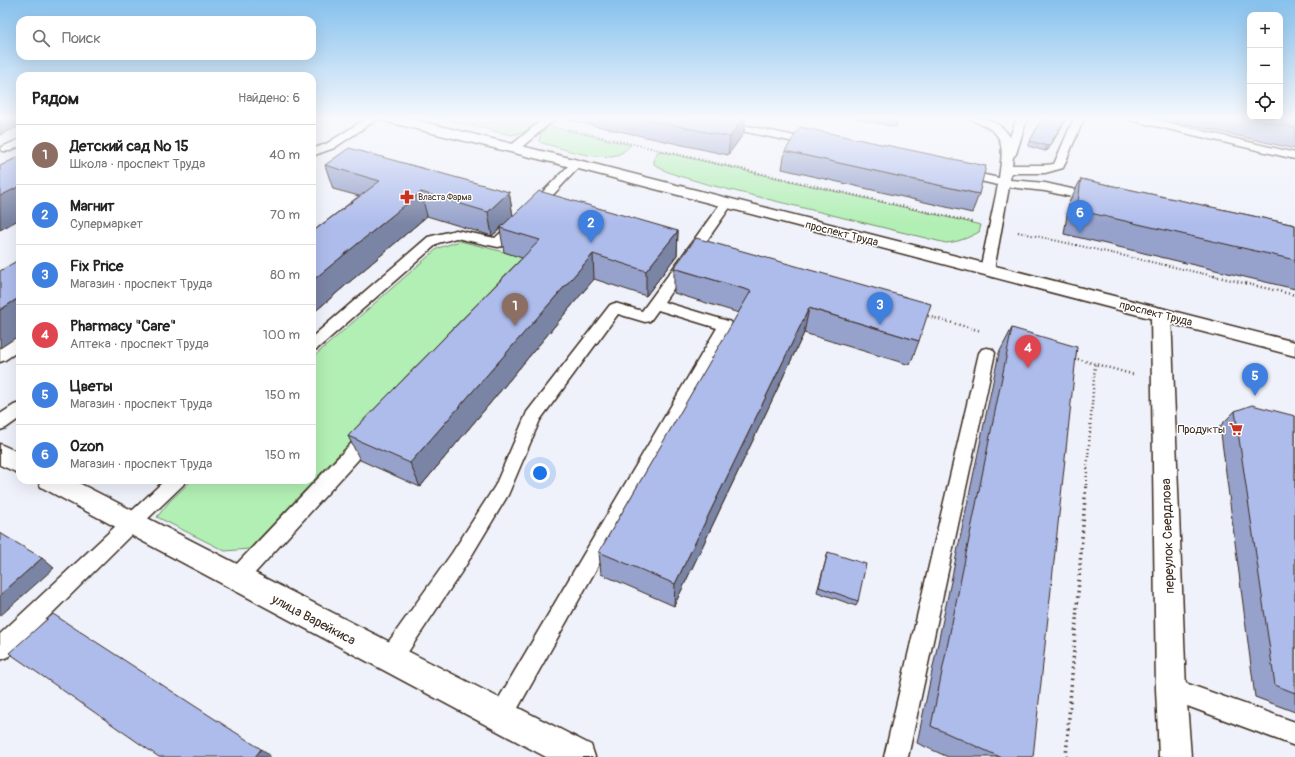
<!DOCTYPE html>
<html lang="ru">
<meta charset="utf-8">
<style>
body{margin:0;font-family:Pangolin,sans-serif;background:#f6f6f6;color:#222}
.controls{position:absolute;right:12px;top:12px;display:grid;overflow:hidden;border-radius:8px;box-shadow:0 4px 16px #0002}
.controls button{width:36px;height:36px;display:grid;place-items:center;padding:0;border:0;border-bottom:1px solid #e0e0e0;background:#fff;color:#222;font:20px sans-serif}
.you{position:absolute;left:540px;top:473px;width:14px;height:14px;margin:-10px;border:3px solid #fff;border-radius:50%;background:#1a73e8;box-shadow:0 0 0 6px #1a73e833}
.badge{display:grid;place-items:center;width:26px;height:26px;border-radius:50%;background:#c8321e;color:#fff;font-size:13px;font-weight:700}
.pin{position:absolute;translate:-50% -33px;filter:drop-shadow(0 1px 2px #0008)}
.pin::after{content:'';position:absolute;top:21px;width:14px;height:12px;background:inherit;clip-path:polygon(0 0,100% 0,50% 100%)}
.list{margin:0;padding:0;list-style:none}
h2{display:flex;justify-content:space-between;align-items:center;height:52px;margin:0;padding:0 16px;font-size:17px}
h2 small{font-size:13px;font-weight:400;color:#767676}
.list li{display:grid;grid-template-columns:26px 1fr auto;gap:12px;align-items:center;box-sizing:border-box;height:60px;padding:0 16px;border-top:1px solid #e0e0e0}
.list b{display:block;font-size:15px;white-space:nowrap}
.list p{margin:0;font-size:13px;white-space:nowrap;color:#767676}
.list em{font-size:13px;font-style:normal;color:#767676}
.icon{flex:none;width:22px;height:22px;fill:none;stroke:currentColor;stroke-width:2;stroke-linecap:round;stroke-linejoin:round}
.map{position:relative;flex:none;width:1295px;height:757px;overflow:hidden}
.search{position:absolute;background:#fff;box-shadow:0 4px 16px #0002;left:16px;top:16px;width:300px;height:44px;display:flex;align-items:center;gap:10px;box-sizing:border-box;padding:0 14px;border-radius:12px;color:#767676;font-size:15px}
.panel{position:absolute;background:#fff;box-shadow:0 4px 16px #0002;left:16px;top:72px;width:300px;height:412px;border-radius:12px}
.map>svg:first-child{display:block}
.green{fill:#b2efb4;stroke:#768c69}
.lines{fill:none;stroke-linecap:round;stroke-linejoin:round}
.lane-casing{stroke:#3b2a1e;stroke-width:3}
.street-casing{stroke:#3b2a1e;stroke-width:3}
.secondary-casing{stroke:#3b2a1e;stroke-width:3}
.path-far2{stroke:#3b2a1e;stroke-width:2;stroke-dasharray:1 2.5;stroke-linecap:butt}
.path-far1{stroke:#3b2a1e;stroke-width:2.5;stroke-dasharray:1 3;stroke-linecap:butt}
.path{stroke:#3b2a1e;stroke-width:3.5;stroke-dasharray:1.5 4;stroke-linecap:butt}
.lane{fill:#fff;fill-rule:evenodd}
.street{fill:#fff;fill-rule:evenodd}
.secondary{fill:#fff;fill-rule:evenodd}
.wall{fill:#96a2cb;stroke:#3b2a1e}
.shaded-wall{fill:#7a84a5;stroke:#3b2a1e}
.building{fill:#aebcec;stroke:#3b2a1e}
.labels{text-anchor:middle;stroke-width:3;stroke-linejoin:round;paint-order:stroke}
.far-poi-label{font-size:9px;fill:#3b2a1e;stroke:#fff;text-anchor:start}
.street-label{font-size:11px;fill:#3b2a1e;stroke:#fff}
.poi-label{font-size:11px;fill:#3b2a1e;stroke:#fff;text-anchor:end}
.near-street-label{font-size:13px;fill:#3b2a1e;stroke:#fff}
</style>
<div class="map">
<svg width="1295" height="757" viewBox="0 0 1295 757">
<rect width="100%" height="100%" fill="#eff2fb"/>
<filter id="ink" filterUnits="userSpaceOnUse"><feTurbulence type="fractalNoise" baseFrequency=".025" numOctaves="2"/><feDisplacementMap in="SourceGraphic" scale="8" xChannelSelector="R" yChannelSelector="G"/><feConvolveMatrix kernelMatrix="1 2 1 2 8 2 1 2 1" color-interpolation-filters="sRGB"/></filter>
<g filter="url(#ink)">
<path class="green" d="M441,118H517L537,123L524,132L511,135Z
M549,126L631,145C626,149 622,154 616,155C595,161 562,148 542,143L539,141L541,134Z
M659,151L981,225L979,232C968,238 958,242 946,243L706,184C689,178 668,175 654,164V157Z
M460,241L504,252L543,264L360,460L339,454L249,549L225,551L157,517L169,502L192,480H312V358L438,248Z"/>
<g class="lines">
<g class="lane-casing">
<path id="lane" d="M367,118H379L334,148L312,156V149L326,144Z
M544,118H556L517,151H509L507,149L509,147Z
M689,118H710L814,140L820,143L814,146L694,121Z
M971,118C987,118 1001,122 1010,137L1017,118H1027L1016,154L1013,157L1012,165H1045L1054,164L1074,118H1084L1063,168L1045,173H1011L1010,180L1045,183L1098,195L1100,198L1098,201L1094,202L1045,191L1009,187L994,270L992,273L987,274L982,273L980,270L998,185L958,176L956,174L958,172L962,170L999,178C1001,159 1008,138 987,127C982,124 975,123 971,118Z
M1129,118H1148L1295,153V159L1130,120Z
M20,139V146L10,151H2L0,149L2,147Z
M576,161L580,162L582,164L580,166L537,212H529L527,209L529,206L572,162Z
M727,199L731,200L733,203L664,302L731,322L733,326L509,724L501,727L493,724L490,716L493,708L717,328L658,310L650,321L645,322L618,314L540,420L508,495L466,565L398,667L390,670L382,667L379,659L382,651L452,553L495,486L527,412L610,305L615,303L642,311L723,200Z
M517,221L522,222L523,225L503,246L498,247L456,238L438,243L317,349L312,350V337L428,237L456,230L495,238L512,222Z
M20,337V350L5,360L0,362V348L15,338Z
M987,348L992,349L995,353L908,757H884L979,353L982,349Z
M20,403V418L6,428L0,430V414L14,405Z
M371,427L377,429L380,434L377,439L244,585L237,587L230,585L227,578L230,571L365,429Z
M165,480H186L183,485L137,529L8,657L0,660V634Z
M1171,678L1295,722V746L1163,697L1160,689L1163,681Z"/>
</g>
<g class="street-casing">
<path id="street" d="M1161,308L1168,310L1171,315L1186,689L1191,757H1159L1156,689L1151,315L1154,310Z
M0,444L20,453V474L0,465Z
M38,480H73L591,745L595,757H546L41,487Z"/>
</g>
<g class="secondary-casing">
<path id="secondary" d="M382,118H407L582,161L1295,342V356L571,167L384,121Z"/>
</g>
<path class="path-far2" d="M568,129L972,222
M1018,232L1218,277"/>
<path class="path-far1" d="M1214,276L1295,295
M924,315L981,331
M1074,358L1135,375
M1086,485L1095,364"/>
<path class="path" d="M1066,757L1086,484"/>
<use href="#lane" class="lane"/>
<use href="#street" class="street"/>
<use href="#secondary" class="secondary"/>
</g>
<path class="wall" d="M569,118H745L744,133L728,155L569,120Z
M854,118H900L895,127Z
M1042,118L1048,150L1045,151L1028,146Z
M1161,118H1295V149Z
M785,151L979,194L972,213L782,169Z
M325,165L509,192L513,216L678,231L677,255L646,296L594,279L420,487L360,460L348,436L522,258L504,252L500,229L492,236L427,216L312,314V232L359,196L333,189Z
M1081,179L1295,225V289L1064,234L1069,202Z
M674,268L919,341L910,365L804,333L674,606L601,574L599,552L739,313L674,293Z
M1012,328L1033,757H948L917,743L999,353Z
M1235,411L1295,416V712L1255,697L1220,426Z
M828,552L858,601L856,606L817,592Z"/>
<path class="shaded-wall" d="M0,118H20V126L0,135Z
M743,118H745L744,133L728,155L730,137Z
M898,118H900L895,127Z
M1066,118H1067L1048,150L1045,151L1047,146Z
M20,186V219L0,230V196Z
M421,192L427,216L312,314V281Z
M509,192L513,216L492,236L488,212Z
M678,231L677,255L646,296V271Z
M593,254L594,279L420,487L410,463Z
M20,297V335L0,348V310Z
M809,308L804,333L674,606L675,584Z
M42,558L54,568L0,616V595Z
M261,749L271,757H255Z"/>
<path class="building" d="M640,118H743L730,137Z
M1042,118H1066L1050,144L1047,146L1030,141Z
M1250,118H1295V128Z
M800,127L986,166L979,194L785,151Z
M349,148L509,192L488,212L421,192L312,281V232L380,181L325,165Z
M20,156V186L0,196V166Z
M1081,179L1295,225V260L1077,210Z
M539,191L678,231L646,271L593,254L410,463L348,436L540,240L500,228Z
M696,238L931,304L919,341L809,308L675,584L599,552L751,291L674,268Z
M20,259V297L0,310V271Z
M1012,328L1077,347L1033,757H1000L931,726Z
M1252,405L1295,416V693L1275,685L1235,411Z
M0,533L42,558L0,595Z
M828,552L866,564L858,601L819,587Z
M53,614L261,749L255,757H159L9,653Z"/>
</g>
<linearGradient id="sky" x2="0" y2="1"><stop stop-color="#86c1ed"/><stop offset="0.53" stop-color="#f8f9fd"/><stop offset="1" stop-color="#f8f9fd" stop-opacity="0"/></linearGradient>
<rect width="1295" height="224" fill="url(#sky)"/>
<defs>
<g id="pharmacy-bare" transform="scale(1.08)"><path d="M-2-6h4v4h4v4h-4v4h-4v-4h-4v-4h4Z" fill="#c8321e" stroke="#fff" stroke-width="2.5" paint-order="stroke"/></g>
<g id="supermarket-bare" transform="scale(1.08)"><path d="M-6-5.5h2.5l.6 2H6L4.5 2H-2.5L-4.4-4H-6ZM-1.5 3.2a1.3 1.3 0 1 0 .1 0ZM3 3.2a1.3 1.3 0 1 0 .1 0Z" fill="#c8321e" stroke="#fff" stroke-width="2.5" paint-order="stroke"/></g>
</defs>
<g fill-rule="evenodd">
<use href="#pharmacy-bare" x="407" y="197"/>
<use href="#supermarket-bare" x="1236" y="429"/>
</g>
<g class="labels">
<g class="far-poi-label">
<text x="418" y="200">Власта Фарма</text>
</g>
<g class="street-label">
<text transform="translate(842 233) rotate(14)" y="4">проспект Труда</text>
<text transform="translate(1156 313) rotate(14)" y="4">проспект Труда</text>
</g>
<g class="poi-label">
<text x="1225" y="433">Продукты</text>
</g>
<g class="near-street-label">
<text transform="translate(1167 536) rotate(-92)" y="5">переулок Свердлова</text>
<text transform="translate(314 619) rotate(28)" y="5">улица Варейкиса</text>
</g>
</g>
</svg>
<div class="controls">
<button>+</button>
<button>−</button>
<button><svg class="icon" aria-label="locate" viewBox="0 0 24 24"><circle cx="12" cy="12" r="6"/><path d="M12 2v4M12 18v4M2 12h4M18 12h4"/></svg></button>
</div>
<div class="you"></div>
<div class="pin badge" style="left:515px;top:326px;background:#8d6e63">1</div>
<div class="pin badge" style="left:591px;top:243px;background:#3f7fe0">2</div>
<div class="pin badge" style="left:880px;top:325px;background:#3f7fe0">3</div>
<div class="pin badge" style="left:1028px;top:368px;background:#e0444e">4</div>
<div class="pin badge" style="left:1255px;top:396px;background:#3f7fe0">5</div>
<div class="pin badge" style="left:1080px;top:233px;background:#3f7fe0">6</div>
<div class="search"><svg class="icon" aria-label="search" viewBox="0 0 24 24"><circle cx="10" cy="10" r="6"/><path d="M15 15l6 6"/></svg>Поиск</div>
<section class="panel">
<h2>Рядом<small>Найдено: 6</small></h2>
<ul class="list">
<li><span class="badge" style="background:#8d6e63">1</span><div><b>Детский сад № 15</b><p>Школа · проспект Труда</p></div><em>40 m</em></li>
<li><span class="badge" style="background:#3f7fe0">2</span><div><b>Магнит</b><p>Супермаркет</p></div><em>70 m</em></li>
<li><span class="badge" style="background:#3f7fe0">3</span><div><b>Fix Price</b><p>Магазин · проспект Труда</p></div><em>80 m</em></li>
<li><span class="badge" style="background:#e0444e">4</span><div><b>Pharmacy &quot;Care&quot;</b><p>Аптека · проспект Труда</p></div><em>100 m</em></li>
<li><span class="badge" style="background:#3f7fe0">5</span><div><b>Цветы</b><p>Магазин · проспект Труда</p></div><em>150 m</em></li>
<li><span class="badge" style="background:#3f7fe0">6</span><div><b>Ozon</b><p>Магазин · проспект Труда</p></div><em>150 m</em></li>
</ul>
</section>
</div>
